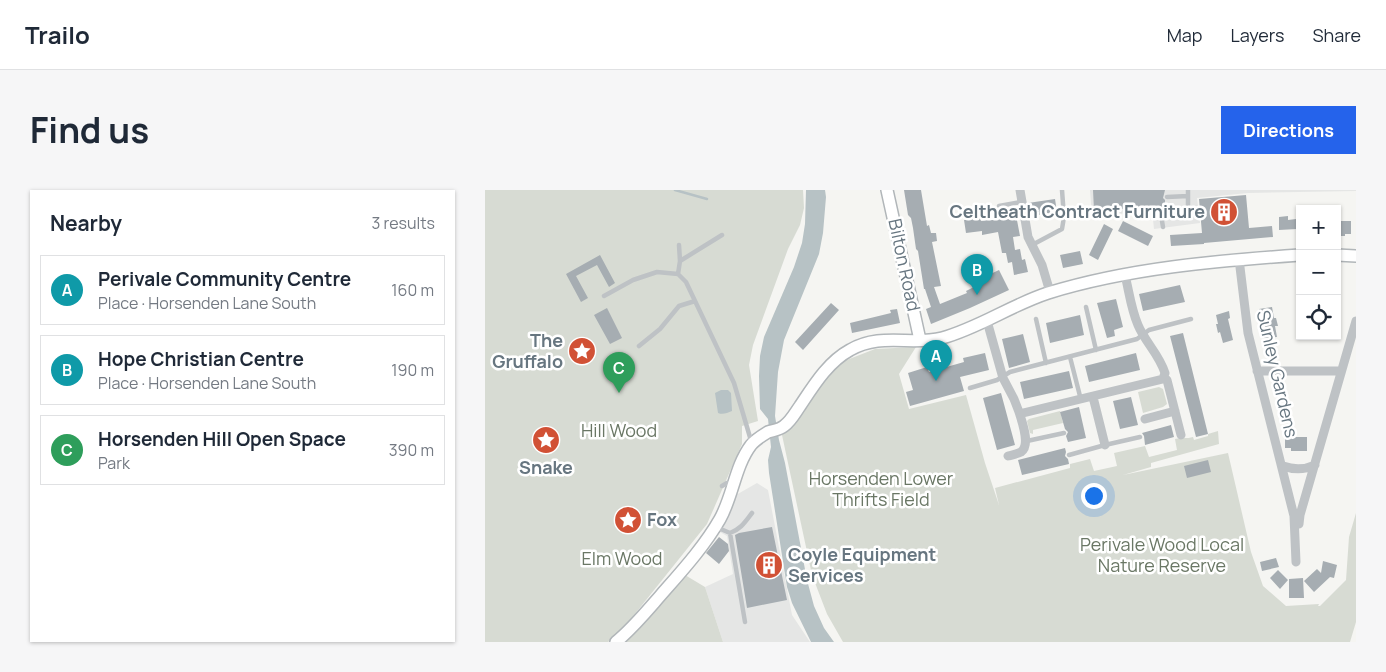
<!DOCTYPE html>
<meta charset="utf-8">
<style>
body{margin:0;font-family:Manrope,sans-serif;background:#f6f6f7;color:#1f2937}
.controls{position:absolute;right:15px;top:15px;display:grid;overflow:hidden;border-radius:0px;box-shadow:0 1px 4px #0004}
.controls button{width:45px;height:45px;display:grid;place-items:center;padding:0;border:0;border-bottom:1px solid #e0e1e3;background:#fff;color:#1f2937;font:25px sans-serif}
.you{position:absolute;left:608px;top:305px;width:18px;height:18px;margin:-12px;border:4px solid #fff;border-radius:50%;background:#1a73e8;box-shadow:0 0 0 8px #1a73e833}
.badge{display:grid;place-items:center;width:32px;height:32px;border-radius:50%;background:#2563eb;color:#fff;font-size:16px;font-weight:700}
.pin{position:absolute;translate:-50% -41px;filter:drop-shadow(0 1px 2px #0008)}
.pin::after{content:'';position:absolute;top:26px;width:18px;height:15px;background:inherit;clip-path:polygon(0 0,100% 0,50% 100%)}
.list{margin:0;padding:0;list-style:none}
h2{display:flex;justify-content:space-between;align-items:center;height:65px;margin:0;padding:0 20px;font-size:21px}
h2 small{font-size:16px;font-weight:400;color:#747a83}
.list li{display:grid;grid-template-columns:32px 1fr auto;gap:15px;align-items:center;box-sizing:border-box;height:70px;margin:0 10px 10px;padding:0 10px;border:1px solid #e0e1e3;border-radius:0px}
.list b{display:block;font-size:19px;white-space:nowrap}
.list p{margin:0;font-size:16px;white-space:nowrap;color:#747a83}
.list em{font-size:16px;font-style:normal;color:#747a83}
.icon{flex:none;width:28px;height:28px;fill:none;stroke:currentColor;stroke-width:2;stroke-linecap:round;stroke-linejoin:round}
.map{position:relative;flex:none;width:871px;height:452px;overflow:hidden;border-radius:0px}
header{display:flex;align-items:center;gap:30px;box-sizing:border-box;height:70px;padding:0 25px;background:#fff;border-bottom:1px solid #e0e1e3}
header strong{font-size:24px}
nav{display:flex;gap:28px;margin-inline-start:auto;font-size:18px}
.intro{display:flex;align-items:center;justify-content:space-between;box-sizing:border-box;height:120px;padding:0 30px}
h1{margin:0;font-size:35px}
.button{padding:12px 22px;border-radius:0px;background:#2563eb;color:#fff;font-size:18px;font-weight:700}
main{display:flex;gap:30px;padding:0 30px}
aside{flex:1;background:#fff;border-radius:0px;box-shadow:0 1px 4px #0004}
.map>svg:first-child{display:block}
.built{fill:#e5e6e5}
.green{fill:#d7dbd3}
.water{fill:#b7c2c5}
.lines{fill:none;stroke-linecap:round;stroke-linejoin:round}
.stream{stroke:#b7c2c5;stroke-width:2.5}
.building{fill:#a6adb2}
.secondary-casing{stroke:#b1b6b9;stroke-width:14}
.lane{stroke:#bec2c5;stroke-width:4.5}
.street{stroke:#bec2c5;stroke-width:9}
.secondary{stroke:#fff;stroke-width:11}
.labels{text-anchor:middle;stroke-width:5;stroke-linejoin:round;paint-order:stroke}
.poi-label{font-size:18px;font-weight:bold;fill:#677680;stroke:#fff;text-anchor:end}
.street-label{font-size:18px;fill:#677680;stroke:#fff}
.park-label{font-size:18px;fill:#6a7765;stroke:#fff}
</style>
<header>
<strong>Trailo</strong>
<nav><a>Map</a><a>Layers</a><a>Share</a></nav>
</header>
<div class="intro"><h1>Find us</h1><a class="button">Directions</a></div>
<main>
<aside>
<h2>Nearby<small>3 results</small></h2>
<ul class="list">
<li><span class="badge" style="background:#0f9aa8">A</span><div><b>Perivale Community Centre</b><p>Place · Horsenden Lane South</p></div><em>160 m</em></li>
<li><span class="badge" style="background:#0f9aa8">B</span><div><b>Hope Christian Centre</b><p>Place · Horsenden Lane South</p></div><em>190 m</em></li>
<li><span class="badge" style="background:#2e9e5b">C</span><div><b>Horsenden Hill Open Space</b><p>Park</p></div><em>390 m</em></li>
</ul>
</aside>
<div class="map">
<svg width="871" height="452" viewBox="0 0 871 452">
<rect width="100%" height="100%" fill="#f5f5f2"/>
<path class="built" d="M605,0H871V1L763,3L712,8L715,33L669,39L667,20L607,27Z
M272,293L283,300L307,425L325,452H238L220,397L248,384L242,346L233,341L251,305Z"/>
<path class="green" d="M0,0H318L319,18L315,35L303,59L268,155L264,175L273,231L257,236V254L222,334L133,445L123,452H0Z
M431,157L414,184L424,219L481,205L500,273L514,315L510,298L585,278V274L605,269L609,281L632,276L629,263L660,256L664,267L692,260L690,249C697,247 702,249 708,247L709,250L723,246V244L733,241L734,254L666,273V277L638,285L743,263L766,362L778,396L801,416L834,414L833,416H835L861,390L864,347L871,323V432L865,452H358L342,424L327,385L297,245L329,205L338,189L354,173L390,159Z
M674,197L678,199L682,214L678,217L658,223L653,202Z
M575,221L578,233L548,240V244L545,243L542,231L544,229Z
M200,385L220,397L238,452H138Z"/>
<path class="water" d="M321,0H340L341,7L338,43L334,64L299,150L293,182L290,226L294,250L300,273L322,390L329,416L339,438L349,452H326L307,413L302,397L284,283L283,270L286,257L283,229L275,219L274,186L275,166L279,147L309,77L317,53L320,34Z
M236,200H243L246,203L247,221C242,223 238,225 233,223L230,203Z"/>
<g class="lines">
<path class="stream" d="M190,0L222,9"/>
</g>
<path class="building" d="M419,0H436L442,36L444,35L446,43H451L452,51L447,52L456,96L449,97L455,114L482,103L481,101L499,92L497,88L514,80L524,100L485,118L446,134L441,119L446,117L440,99H439L433,61L431,59L428,38L426,28L423,25Z
M608,0H680L678,8L680,10V17L609,20Z
M761,5L764,38L787,36L788,47L719,53V54L686,56L685,45L717,43L714,9Z
M570,9L572,22L546,26L543,13Z
M531,25L535,46L528,47L530,60L535,59L537,70L540,69L543,82L529,85L527,72L523,73L521,63H517L513,42L497,45V41L481,43L479,30L495,28L496,31Z
M803,26V30L811,29L812,39L794,40V27Z
M638,31L668,46L663,56L633,41Z
M852,31H866V44H860V46H852Z
M619,34L628,39L613,70L604,65Z
M595,61L598,74L578,78L575,65Z
M115,65L130,93L124,97L112,75L91,86L103,108L96,112L81,84Z
M695,95L700,112L658,121L654,104Z
M631,109L638,137L629,140L630,146L622,148L612,113Z
M346,113L354,120L318,160L310,152Z
M787,117L789,128H791L793,136H790L792,147L779,148L778,142H781L778,126H775L774,119Z
M122,118L137,148L125,154L109,125Z
M412,119L415,133L367,143L365,133L406,123L405,120Z
M744,121L745,128L743,129L748,150L738,153L735,142L733,143L731,134H733L731,125Z
M595,125L599,145L565,153L561,133Z
M698,143L723,244L711,247L685,146Z
M538,144L545,172L524,178L517,149Z
M500,163L504,180L475,187L479,201L425,216L421,202L428,200L423,183L442,177L444,182L479,172L478,168Z
M651,163L655,180L604,192L600,176Z
M584,181L588,198L539,209L535,192Z
M516,203L530,255L512,260L498,208Z
M646,207L653,235L635,239L628,211Z
M594,217L601,248L583,252L581,246L583,242L580,239L575,222Z
M686,235L689,247L660,255L659,246L657,243Z
M800,247H822V261H806V258H800Z
M580,258L581,262L580,266L583,269L584,274L537,285L533,270Z
M723,270L726,282L702,288L699,276Z
M287,337L302,410L262,418L250,345L254,343Z
M234,347L243,354L244,361L234,374L221,363Z
M791,368L794,377L777,381L775,372Z
M838,371L852,375L849,388L845,387L829,402L819,391L832,379L836,383Z
M793,380L803,390L795,399L785,388Z
M818,388L819,408H804V389Z"/>
<g class="lines">
<g class="secondary-casing">
<path id="secondary" d="M402,0L435,150
M852,65L871,66
M131,452C147,439 161,422 175,406C196,382 219,357 235,329C248,306 250,276 266,255C270,250 278,245 283,242C289,240 294,240 299,236C306,231 310,223 315,216C329,195 343,172 365,160C396,142 426,156 457,148C494,138 526,115 563,103C644,78 730,71 815,65"/>
</g>
<path class="lane" d="M682,7L703,6
M514,16L536,12
M678,37L677,31L679,26H697L703,24V0
M194,55L195,71
M547,55L577,39L579,27L577,0
M193,84L195,71L237,45
M119,106L148,90L172,82L193,84L201,92L249,193L267,254
M601,117L611,160
M551,129L561,173
M154,156L175,139L194,116L210,111
M585,167L596,210
M485,198L512,190L525,182L652,149L664,140L706,129
M542,251L579,243
M584,265L620,255L655,247
M237,296L242,293L247,294
M231,337L245,343C256,339 260,332 267,323
M245,343L260,432"/>
<path class="street" d="M535,0L543,47L557,75L565,102
M754,69L763,143L809,326L811,372
M502,131L518,188L529,209L534,222L538,223L678,189L680,183C674,164 660,152 653,135C646,119 644,101 640,85
M772,181H856
M679,188L682,190L696,245
M608,207L620,255
M660,229L690,221
M523,266C527,265 532,264 536,262C546,255 537,232 534,222
M798,276C809,280 819,280 830,275
M814,334L815,325L871,131"/>
<use href="#secondary" class="secondary"/>
</g>
<defs>
<g id="building-disc" transform="scale(1.4375)"><circle r="9.5" fill="#d15135" stroke="#fff"/><path d="M-4-6H4V6H1V3H-1V6H-4ZM-2.5-4.3h1.7v1.8h-1.7ZM.8-4.3h1.7v1.8H.8ZM-2.5-1h1.7V.8h-1.7ZM.8-1h1.7V.8H.8Z" fill="#fff"/></g>
<g id="sight-disc" transform="scale(1.4375)"><circle r="9.5" fill="#d15135" stroke="#fff"/><path d="M0-6L1.8-2.2L6-1.7L2.9 1.2L3.7 5.4L0 3.3L-3.7 5.4L-2.9 1.2L-6-1.7L-1.8-2.2Z" fill="#fff"/></g>
</defs>
<g fill-rule="evenodd">
<use href="#building-disc" x="739" y="22"/>
<use href="#sight-disc" x="97" y="161"/>
<use href="#sight-disc" x="61" y="250"/>
<use href="#sight-disc" x="143" y="330"/>
<use href="#building-disc" x="284" y="375"/>
</g>
<g class="labels">
<g class="poi-label">
<text x="720" y="28">Celtheath Contract Furniture</text>
<text x="78" y="157">The<tspan x="78" dy="21">Gruffalo</tspan></text>
<text x="61" y="284" text-anchor="middle">Snake</text>
<text x="162" y="336" text-anchor="start">Fox</text>
<text x="303" y="371" text-anchor="start">Coyle Equipment<tspan x="303" dy="21">Services</tspan></text>
</g>
<g class="street-label">
<text transform="translate(419 75) rotate(78)" y="6">Bilton Road</text>
<text transform="translate(792 184) rotate(77)" y="6">Sunley Gardens</text>
</g>
<g class="park-label">
<text x="134" y="247">Hill Wood</text>
<text x="396" y="295">Horsenden Lower<tspan x="396" dy="21">Thrifts Field</tspan></text>
<text x="677" y="361">Perivale Wood Local<tspan x="677" dy="21">Nature Reserve</tspan></text>
<text x="137" y="375">Elm Wood</text>
</g>
</g>
</svg>
<div class="controls">
<button>+</button>
<button>−</button>
<button><svg class="icon" aria-label="locate" viewBox="0 0 24 24"><circle cx="12" cy="12" r="6"/><path d="M12 2v4M12 18v4M2 12h4M18 12h4"/></svg></button>
</div>
<div class="you"></div>
<div class="pin badge" style="left:451px;top:191px;background:#0f9aa8">A</div>
<div class="pin badge" style="left:492px;top:105px;background:#0f9aa8">B</div>
<div class="pin badge" style="left:134px;top:203px;background:#2e9e5b">C</div>
</div>
</main>
